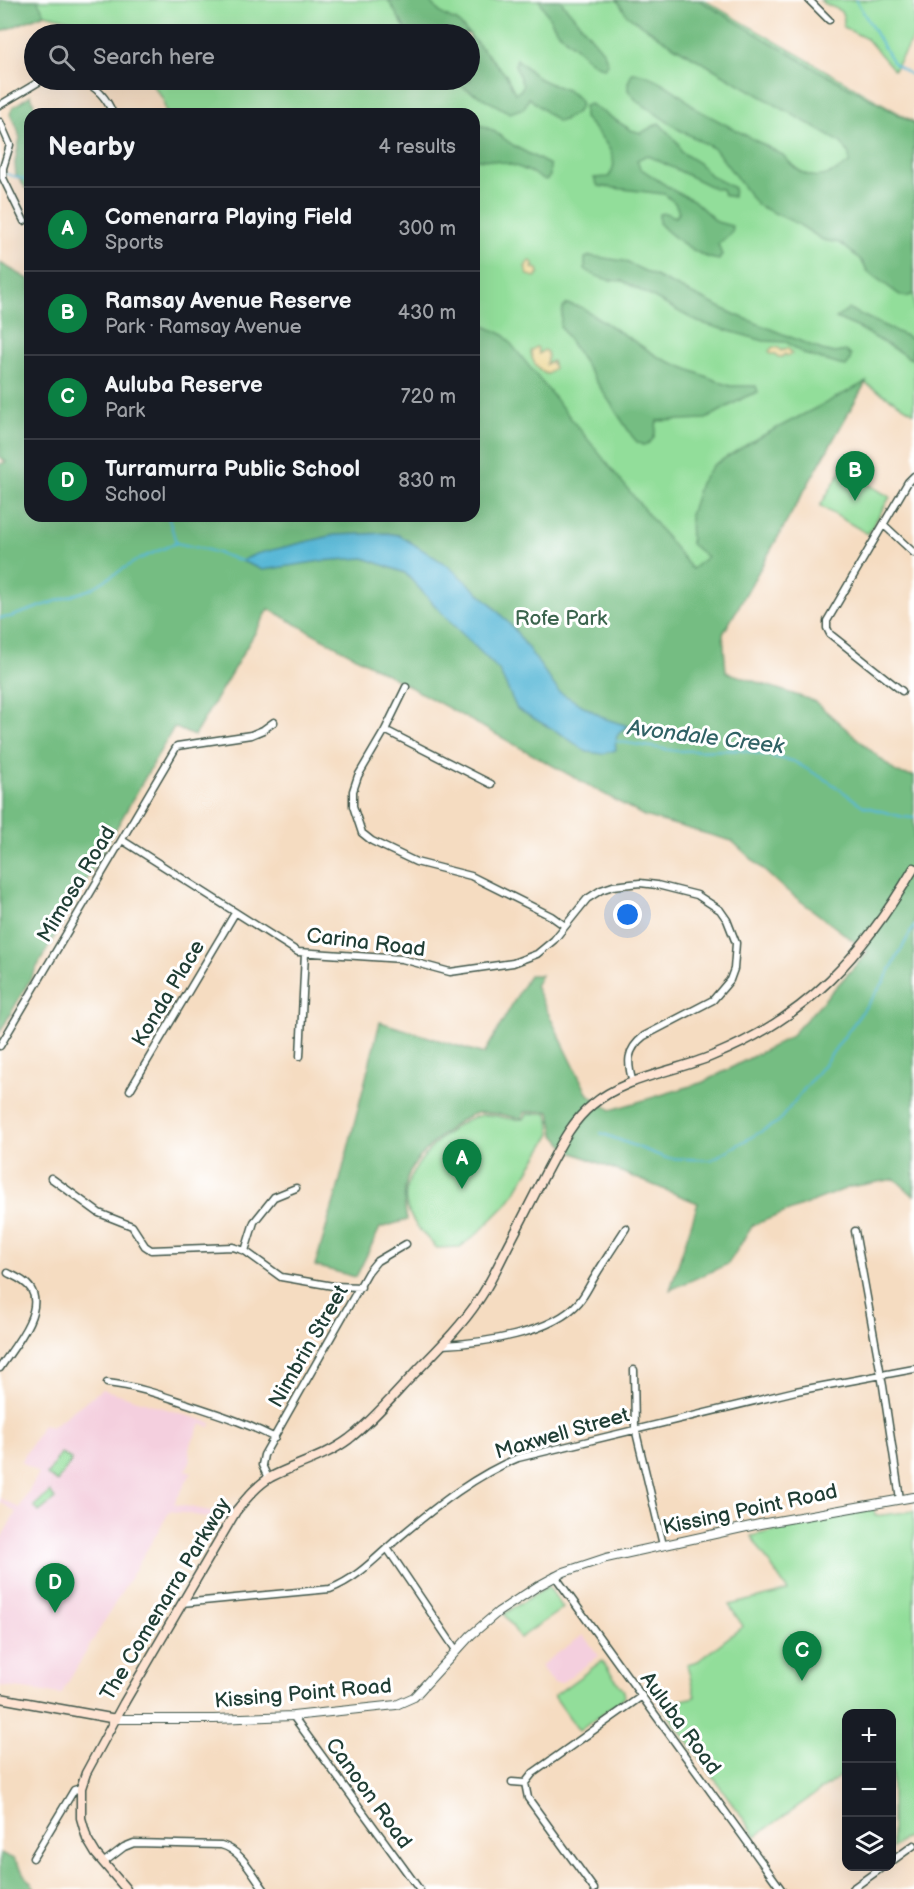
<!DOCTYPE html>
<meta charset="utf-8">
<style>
body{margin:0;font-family:"Balsamiq Sans",sans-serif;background:#20242c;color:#f1f3f6}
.controls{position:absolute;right:18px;bottom:18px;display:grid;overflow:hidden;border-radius:12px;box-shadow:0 6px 24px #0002}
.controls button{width:54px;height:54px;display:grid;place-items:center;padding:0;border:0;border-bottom:2px solid #363941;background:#171b24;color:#f1f3f6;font:30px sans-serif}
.you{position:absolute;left:628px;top:915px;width:21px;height:21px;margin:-15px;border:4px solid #fff;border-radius:50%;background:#1a73e8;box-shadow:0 0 0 9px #1a73e833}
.badge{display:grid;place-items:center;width:39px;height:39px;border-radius:50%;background:#0b8043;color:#fff;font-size:20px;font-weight:700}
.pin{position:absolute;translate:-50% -50px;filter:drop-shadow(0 2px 3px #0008)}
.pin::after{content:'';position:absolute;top:32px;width:21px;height:18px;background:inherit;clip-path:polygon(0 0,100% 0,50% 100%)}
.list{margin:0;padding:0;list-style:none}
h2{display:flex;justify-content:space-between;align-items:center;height:78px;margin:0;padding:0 24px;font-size:26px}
h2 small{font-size:20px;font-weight:400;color:#9ea1a6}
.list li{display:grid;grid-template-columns:39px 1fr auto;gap:18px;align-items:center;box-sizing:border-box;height:84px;padding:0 24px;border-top:2px solid #363941}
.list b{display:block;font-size:22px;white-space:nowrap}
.list p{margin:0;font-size:20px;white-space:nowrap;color:#9ea1a6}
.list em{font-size:20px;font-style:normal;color:#9ea1a6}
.icon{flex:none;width:33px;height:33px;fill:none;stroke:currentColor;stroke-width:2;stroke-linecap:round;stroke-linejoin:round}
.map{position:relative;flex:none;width:914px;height:1889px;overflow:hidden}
.search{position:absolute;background:#171b24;box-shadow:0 6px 24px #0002;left:24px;top:24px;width:456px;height:66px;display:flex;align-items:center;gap:15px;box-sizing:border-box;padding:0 21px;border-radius:33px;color:#9ea1a6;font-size:22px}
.panel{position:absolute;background:#171b24;box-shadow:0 6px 24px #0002;left:24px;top:108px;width:456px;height:414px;border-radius:18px}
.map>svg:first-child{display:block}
.built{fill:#f4cfde}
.green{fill:#92de9a;stroke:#588e67;stroke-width:1.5}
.forest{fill:#75bd82;stroke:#4a7d5b;stroke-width:1.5}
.sand{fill:#eeda9e;stroke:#868c69;stroke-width:1.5}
.water{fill:#59b8d7;stroke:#3c7a86;stroke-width:1.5}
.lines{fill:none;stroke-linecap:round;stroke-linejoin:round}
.stream{stroke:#59b8d7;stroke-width:2}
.minor-casing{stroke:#3f5549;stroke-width:9}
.tertiary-casing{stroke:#3f5549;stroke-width:10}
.secondary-casing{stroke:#3f5549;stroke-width:11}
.minor{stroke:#fff;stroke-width:6}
.tertiary{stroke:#fff;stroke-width:8}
.secondary{stroke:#fee3d2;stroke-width:8}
.labels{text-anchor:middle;stroke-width:6;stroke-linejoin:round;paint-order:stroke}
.park-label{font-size:21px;fill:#3c654e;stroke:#fff}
.street-label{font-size:21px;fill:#1f3d34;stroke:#fff}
.water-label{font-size:22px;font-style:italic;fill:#306265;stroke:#fff}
</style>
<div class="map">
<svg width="914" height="1889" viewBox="0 0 914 1889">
<rect width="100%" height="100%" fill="#fff"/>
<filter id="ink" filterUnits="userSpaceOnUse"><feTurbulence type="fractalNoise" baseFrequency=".0167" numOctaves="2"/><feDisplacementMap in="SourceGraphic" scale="12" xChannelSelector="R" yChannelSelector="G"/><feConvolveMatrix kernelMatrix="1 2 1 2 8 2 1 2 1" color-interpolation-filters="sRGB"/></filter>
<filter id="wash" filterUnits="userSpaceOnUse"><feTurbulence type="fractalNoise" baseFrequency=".008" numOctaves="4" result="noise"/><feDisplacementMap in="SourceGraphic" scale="24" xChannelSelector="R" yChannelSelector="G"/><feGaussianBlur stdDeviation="1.35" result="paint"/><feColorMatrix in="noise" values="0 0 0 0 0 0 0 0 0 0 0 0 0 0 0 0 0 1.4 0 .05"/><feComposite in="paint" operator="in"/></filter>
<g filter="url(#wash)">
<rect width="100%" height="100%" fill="#f5dcc1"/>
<path class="built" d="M102,1389L212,1423L210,1427L201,1424L189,1448L190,1462L186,1470L192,1472L174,1504L221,1513L218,1519L170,1511L61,1694L0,1686V1540L16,1512L0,1502V1498L19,1508L39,1473L21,1462L43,1424L51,1427Z
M583,1635L599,1656L561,1683H554L540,1666Z"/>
<path class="green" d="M0,0H704L914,122V413L865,383L626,805L474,516V114H166L163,99L149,80H470V34H105L83,23L45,14L0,32Z
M820,0H914V36L894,70L867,39L843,27C848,5 830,10 820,0Z
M842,469L890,497L868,534L820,506Z
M548,1113L551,1134L509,1202L477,1234L460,1247L437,1248C424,1235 410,1222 406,1203C401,1172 447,1126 474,1117C491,1111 507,1121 524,1119L527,1114Z
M61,1453L72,1460L57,1482L47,1475Z
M50,1492L55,1499L39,1512L34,1506Z
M874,1508L875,1516L914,1511V1832L892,1848V1714H846V1772L756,1836L661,1705L695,1697L687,1664L698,1661L743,1626L729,1605L788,1591L751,1536Z
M548,1586L563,1608L520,1638L504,1614Z
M602,1661L624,1691L625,1697L579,1731L554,1696Z"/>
<path class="forest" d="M0,0H37L45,14L0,32Z
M388,0H429C437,11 444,17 457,21L506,75L515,93L520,91L523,86L515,65L517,59C525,66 532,74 540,79C554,87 574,88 581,104C578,115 568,118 558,122L529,98L524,108L510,113L450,80H470V34H405L406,30Z
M539,0H560L604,52L608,64L604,68L593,63L557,31Z
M617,0H699L814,68L914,123V294L906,297L900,295L868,272L861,260L840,243L823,240L798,224L757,205L715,149L678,129L636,100L628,90V83L632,73C650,71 684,96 696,109L783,155C804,181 822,183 849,163C851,153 846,149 840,142L672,45L627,15Z
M31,95L37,114H30V194L16,175L15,163L20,138L17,127L10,114L13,107Z
M590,104L631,130L641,133L659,123L678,143L681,152L699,163L711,176L734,188L733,197L724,195L722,189L714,188L647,155L637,160L640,168L676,192L693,200L717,222L732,226L733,230L730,235L718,244L722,255L719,260C700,258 672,237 659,223V214L665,213L676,217L679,212L675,203L664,194L598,186L594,178L608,177C626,159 596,131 584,118V106Z
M474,123L492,130L516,147L550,165V176L546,180C538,179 535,173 528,171C512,164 491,159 474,159Z
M590,256L624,261L734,314L822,350L834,353L846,351L851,355L850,361L846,366L840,365L804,354L786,342L764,341L698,322L623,281C608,281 597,278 585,269V258Z
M0,263L30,280V516H474V321L504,335L692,569L707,557L691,544L690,515L700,483L712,466L756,439L866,382L723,634L726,672L814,701L897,773L914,776V1196L895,1179L850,1187L753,1225L728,1264L670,1290L698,1203L569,1151L554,1134L550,1111L525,1112L522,1118C507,1117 491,1110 477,1113C456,1118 413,1158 407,1179C403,1194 404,1205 407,1220L380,1228L356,1277L315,1266L338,1188L380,1022L484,1054L529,975H541L535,986L587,1093L611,1110L704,1082L790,1037L868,952L782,887L732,841L644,816L269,609L194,736L174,727L0,1032V464L6,462L0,457Z
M567,304L581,307L660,358L730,386H756L758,392L745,397L706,419L657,421C655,432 656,443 643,445L637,442L632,436L560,326L563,308Z
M849,309L914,340L911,359L859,328L836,318Z
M0,1853L14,1859L35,1889H0Z"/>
<path class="sand" d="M531,261L534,265L532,268L538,269L539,273L535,277L528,275L525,267L528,262Z
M536,347L538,348L539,354L544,350L547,352L548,356L546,364L552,361L554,368L548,374C539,373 531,360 531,351Z
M773,347L779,348L781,351L788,348L792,354L787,356L785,354L782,357H778L776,354H771L769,351Z"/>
<path class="water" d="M387,533L399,535L447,565L490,603L515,630L559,692L606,719L628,726C618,732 614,737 616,750L603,754L587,752L561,734L517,709L499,670L453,625L405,573L364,558L321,561L263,570L241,561L256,554L334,535Z"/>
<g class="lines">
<path class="stream" d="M856,0L893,63L914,77
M0,172L30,181
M168,516L176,542
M0,618L10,617L91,589L139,559L176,543L208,550L242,561
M615,741L676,751L740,750L793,761L831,783L863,806L903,817L914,818
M601,1133L666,1158L711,1160L778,1122L825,1063L883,983L914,926"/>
</g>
</g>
<g filter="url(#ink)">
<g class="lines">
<g class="minor-casing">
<path id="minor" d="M809,0L829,20
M81,80C97,87 107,98 113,114
M0,105L42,80
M0,122L10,145L3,168V178L24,221
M884,525L914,553
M406,687L385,730L358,776L353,791V806L362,833L372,841L416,862L471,876L551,916L565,926
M902,691L830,634L827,628V621L908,482L914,476
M385,730L491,784
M122,840L298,952L402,959L450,972L513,963L537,954L554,940L587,899L601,890L613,886L640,883L657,885L697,895L720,910L727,920L736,943L734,969L730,980L713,1000L644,1036C626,1050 627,1063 633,1083
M0,1046L177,746L251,735L263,730L274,722
M300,1056L305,953
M130,1090L235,913
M51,1178L99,1213L132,1226L145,1246L151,1250L233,1247L245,1251L281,1277L333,1286L361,1287
M855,1231L883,1386L900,1499
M245,1251L254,1222L274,1197L296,1188
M442,1345C482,1343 552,1334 579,1302C585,1295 589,1286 594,1278C604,1261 615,1245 626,1228
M0,1368C12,1349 45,1312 31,1289C26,1281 16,1277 8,1273
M634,1370L635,1428L663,1545
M107,1383C135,1386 161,1395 188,1404C218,1414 247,1423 275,1438
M268,1478L262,1465L264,1455L368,1272L377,1261L406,1244
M387,1548L456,1650
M555,1576L781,1889
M182,1603L330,1589C359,1578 379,1554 403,1534C438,1505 476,1475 518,1458L796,1391L914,1369
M293,1716L419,1889
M512,1782L525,1783
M33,1858L74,1790L81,1788
M892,1861L914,1845
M103,1863L124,1847L134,1843L221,1845C241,1850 252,1873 264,1889
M594,1889L528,1798L525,1783L533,1773L642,1696
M852,1889L884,1866"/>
</g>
<g class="tertiary-casing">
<path id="tertiary" d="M116,1719H214L293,1716L396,1705L414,1697L471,1635L498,1612L538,1586L564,1572L606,1558L760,1524L914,1497"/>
</g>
<g class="secondary-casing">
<path id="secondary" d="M0,1698L116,1719
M126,1889L96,1854L87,1839L81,1818V1788L86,1773L124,1703L236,1511C246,1499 257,1485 271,1477C296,1464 325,1457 349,1439C373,1420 393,1396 414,1374C436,1351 460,1328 478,1301C488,1287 496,1270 504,1254C518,1227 532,1200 546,1172C559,1148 570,1123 592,1105C625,1077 673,1072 712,1056C808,1017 863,955 914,868"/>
</g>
<use href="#minor" class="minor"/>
<use href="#tertiary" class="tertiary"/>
<use href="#secondary" class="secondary"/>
</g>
</g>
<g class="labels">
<g class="park-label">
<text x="561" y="625">Rofe Park</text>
</g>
<g class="street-label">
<text transform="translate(76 884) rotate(-59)" y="7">Mimosa Road</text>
<text transform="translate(366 942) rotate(7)" y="7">Carina Road</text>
<text transform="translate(168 993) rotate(-59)" y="7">Konda Place</text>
<text transform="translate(308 1346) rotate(-60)" y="7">Nimbrin Street</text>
<text transform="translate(562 1433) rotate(-16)" y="7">Maxwell Street</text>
<text transform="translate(750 1509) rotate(-12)" y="7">Kissing Point Road</text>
<text transform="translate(165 1599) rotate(-59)" y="7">The Comenarra Parkway</text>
<text transform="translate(303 1693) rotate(-5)" y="7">Kissing Point Road</text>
<text transform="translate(681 1723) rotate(54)" y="7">Auluba Road</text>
<text transform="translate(369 1793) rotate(54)" y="7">Canoon Road</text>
</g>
<g class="water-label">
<text transform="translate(706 736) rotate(7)" y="8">Avondale Creek</text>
</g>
</g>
</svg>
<div class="controls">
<button>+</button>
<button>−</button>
<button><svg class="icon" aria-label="layers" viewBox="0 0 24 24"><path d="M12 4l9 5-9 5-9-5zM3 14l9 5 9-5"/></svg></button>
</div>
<div class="you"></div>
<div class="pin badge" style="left:462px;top:1189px">A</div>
<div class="pin badge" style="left:855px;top:501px">B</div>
<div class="pin badge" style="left:802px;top:1681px">C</div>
<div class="pin badge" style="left:55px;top:1613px">D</div>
<div class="search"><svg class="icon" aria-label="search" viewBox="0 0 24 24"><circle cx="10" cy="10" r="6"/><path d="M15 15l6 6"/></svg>Search here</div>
<section class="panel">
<h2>Nearby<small>4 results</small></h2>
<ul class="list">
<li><span class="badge">A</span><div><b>Comenarra Playing Field</b><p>Sports</p></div><em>300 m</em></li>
<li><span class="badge">B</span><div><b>Ramsay Avenue Reserve</b><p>Park · Ramsay Avenue</p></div><em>430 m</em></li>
<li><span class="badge">C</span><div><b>Auluba Reserve</b><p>Park</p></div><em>720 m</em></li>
<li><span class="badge">D</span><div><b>Turramurra Public School</b><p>School</p></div><em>830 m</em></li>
</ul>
</section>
</div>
